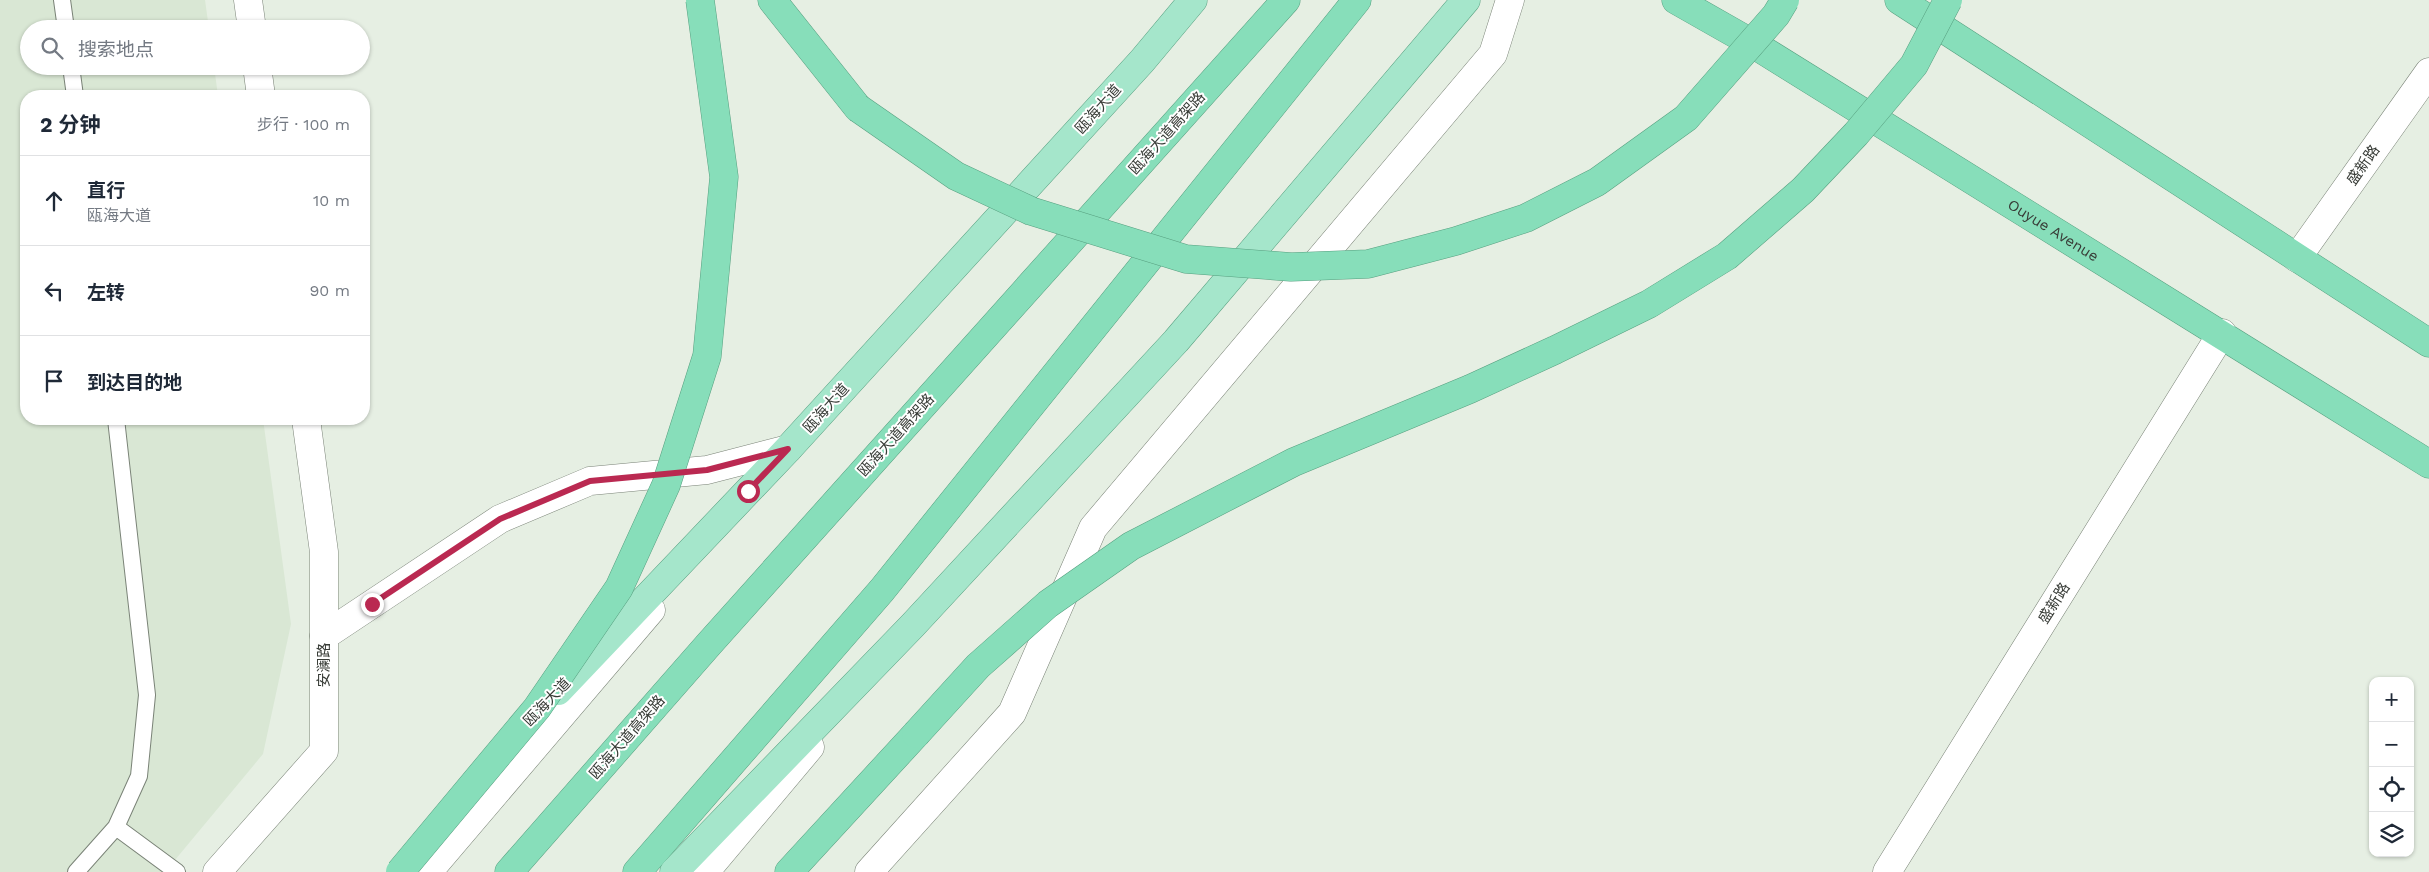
<!DOCTYPE html>
<html lang="zh">
<meta charset="utf-8">
<style>
body{margin:0;font-family:"Work Sans","Noto Sans SC",sans-serif;background:#f6f6f7;color:#1f2937}
.controls{position:absolute;right:15px;bottom:15px;display:grid;overflow:hidden;border-radius:10px;box-shadow:0 1px 4px #0004}
.controls button{width:45px;height:45px;display:grid;place-items:center;padding:0;border:0;border-bottom:1px solid #e0e1e3;background:#fff;color:#1f2937;font:25px sans-serif}
.stop{position:absolute;width:15px;height:15px;margin:-11px;border:4px solid #ba2951;border-radius:50%;background:#fff}
.stop.end{background:#ba2951;border-color:#fff;box-shadow:0 1px 5px #0008}
.list{margin:0;padding:0;list-style:none}
h2{display:flex;justify-content:space-between;align-items:center;height:65px;margin:0;padding:0 20px;font-size:21px}
h2 small{font-size:16px;font-weight:400;color:#747a83}
.list li{display:grid;grid-template-columns:32px 1fr auto;gap:15px;align-items:center;box-sizing:border-box;height:90px;padding:0 20px;border-top:1px solid #e0e1e3}
.list b{display:block;font-size:19px;white-space:nowrap}
.list p{margin:0;font-size:16px;white-space:nowrap;color:#747a83}
.list em{font-size:16px;font-style:normal;color:#747a83}
.icon{flex:none;width:28px;height:28px;fill:none;stroke:currentColor;stroke-width:2;stroke-linecap:round;stroke-linejoin:round}
.map{position:relative;flex:none;width:2429px;height:872px;overflow:hidden}
.search{position:absolute;background:#fff;box-shadow:0 1px 4px #0004;left:20px;top:20px;width:350px;height:55px;display:flex;align-items:center;gap:12px;box-sizing:border-box;padding:0 18px;border-radius:28px;color:#747a83;font-size:19px}
.panel{position:absolute;background:#fff;box-shadow:0 1px 4px #0004;left:20px;top:90px;width:350px;height:335px;border-radius:20px}
.map>svg:first-child{display:block}
.built{fill:#d9e7d4}
.lines{fill:none;stroke-linecap:round;stroke-linejoin:round}
.service-casing{stroke:#7a8377;stroke-width:18}
.minor-casing{stroke:#7a8377;stroke-width:29}
.tertiary-casing{stroke:#7a8377;stroke-width:29}
.secondary-casing{stroke:#7a8377;stroke-width:29}
.primary-casing{stroke:#58a080;stroke-width:29}
.trunk-casing{stroke:#58a080;stroke-width:29}
.service{stroke:#fff;stroke-width:16}
.minor{stroke:#fff;stroke-width:28}
.tertiary{stroke:#fff;stroke-width:28}
.secondary{stroke:#fff;stroke-width:28}
.primary{stroke:#a5e6cb;stroke-width:28}
.trunk{stroke:#87deba;stroke-width:28}
.trunk-bridge-casing{stroke:#58a080;stroke-width:29;stroke-linecap:butt}
.trunk-bridge{stroke:#87deba;stroke-width:28}
.route{stroke:#ba2951;stroke-width:6}
.labels{text-anchor:middle;stroke-width:4;stroke-linejoin:round;paint-order:stroke}
.street-label{font-size:15px;fill:#383c37;stroke:#fff}
</style>
<div class="map">
<svg width="2429" height="872" viewBox="0 0 2429 872">
<rect width="100%" height="100%" fill="#e6efe3"/>
<path class="built" d="M0,0H205L209,29H29V66H214L218,96H26V419H263L291,624L263,754L165,872H0Z"/>
<g class="lines">
<g class="service-casing">
<path id="service" d="M62,0L66,29
M71,66L75,96
M116,827L177,872
M76,872L116,827L139,776L147,695L116,419"/>
</g>
<g class="minor-casing">
<path id="minor" d="M248,0L252,29
M257,66L261,96
M2297,258L2429,72
M217,872L324,751V552L306,419"/>
</g>
<g class="tertiary-casing">
<path id="tertiary" d="M324,636L500,519L590,481L707,470L788,449
M1887,872L2222,333"/>
</g>
<g class="secondary-casing">
<path id="secondary" d="M428,872L651,610
M705,872L810,747
M869,872L1012,713L1093,528L1493,54L1510,0"/>
</g>
<g class="primary-casing">
<path id="primary" d="M558,691L788,449L1142,61L1193,0
M674,872L913,625L1176,341L1466,0"/>
</g>
<g class="trunk-casing">
<g id="trunk">
<path d="M772,0L858,108"/>
<path id="s1" d="M1676,0L1750,42L2429,464"/>
<path d="M1899,0L2429,343"/>
<path d="M509,872L709,644L1286,0"/>
<path d="M637,872L882,590L1357,0"/>
<path d="M789,872L916,734"/>
</g>
</g>
<use href="#service" class="service"/>
<use href="#minor" class="minor"/>
<use href="#tertiary" class="tertiary"/>
<use href="#secondary" class="secondary"/>
<use href="#primary" class="primary"/>
<use href="#trunk" class="trunk"/>
<g class="trunk-bridge-casing">
<path id="trunk-bridge" d="M858,108L956,176L1031,211L1186,259L1291,267L1368,264L1456,241L1526,218L1597,182L1686,118L1776,15L1785,0
M916,734L978,666L1048,604L1131,546L1294,462L1470,389L1555,350L1649,304L1727,256L1803,190L1856,134L1914,65L1948,0
M400,872L537,708L619,588L666,485L707,356L724,177L700,0"/>
</g>
<use href="#trunk-bridge" class="trunk-bridge"/>
</g>
<g class="lines">
<path class="route" d="M372,604L500,519L590,481L707,470L788,449L748,491"/>
</g>
<g class="labels">
<g class="street-label">
<text transform="translate(1098 109) rotate(-48)" y="5">瓯海大道</text>
<text transform="translate(1167 133) rotate(-48)" y="5">瓯海大道高架路</text>
<text transform="translate(2363 165) rotate(-55)" y="5">盛新路</text>
<text dy="5" stroke="none"><textPath href="#s1" startOffset="442">Ouyue Avenue</textPath></text>
<text transform="translate(826 408) rotate(-48)" y="5">瓯海大道</text>
<text transform="translate(896 435) rotate(-48)" y="5">瓯海大道高架路</text>
<text transform="translate(2054 603) rotate(-58)" y="5">盛新路</text>
<text transform="translate(324 665) rotate(-90)" y="5">安澜路</text>
<text transform="translate(547 702) rotate(-46)" y="5">瓯海大道</text>
<text transform="translate(627 737) rotate(-49)" y="5">瓯海大道高架路</text>
</g>
</g>
</svg>
<div class="controls">
<button>+</button>
<button>−</button>
<button><svg class="icon" aria-label="locate" viewBox="0 0 24 24"><circle cx="12" cy="12" r="6"/><path d="M12 2v4M12 18v4M2 12h4M18 12h4"/></svg></button>
<button><svg class="icon" aria-label="layers" viewBox="0 0 24 24"><path d="M12 4l9 5-9 5-9-5zM3 14l9 5 9-5"/></svg></button>
</div>
<div class="stop" style="left:748px;top:491px"></div>
<div class="stop end" style="left:372px;top:604px"></div>
<div class="search"><svg class="icon" aria-label="search" viewBox="0 0 24 24"><circle cx="10" cy="10" r="6"/><path d="M15 15l6 6"/></svg>搜索地点</div>
<section class="panel">
<h2>2 分钟<small>步行 · 100 m</small></h2>
<ul class="list">
<li><svg class="icon" aria-label="ahead" viewBox="0 0 24 24"><path d="M12 20V5M6 11l6-6 6 6"/></svg><div><b>直行</b><p>瓯海大道</p></div><em>10 m</em></li>
<li><svg class="icon" aria-label="left" viewBox="0 0 24 24"><path d="M17 20v-9H6M10 6l-5 5 5 5"/></svg><div><b>左转</b></div><em>90 m</em></li>
<li><svg class="icon" aria-label="arrive" viewBox="0 0 24 24"><path d="M6 21V4h12l-3 4 3 4H6"/></svg><div><b>到达目的地</b></div></li>
</ul>
</section>
</div>
